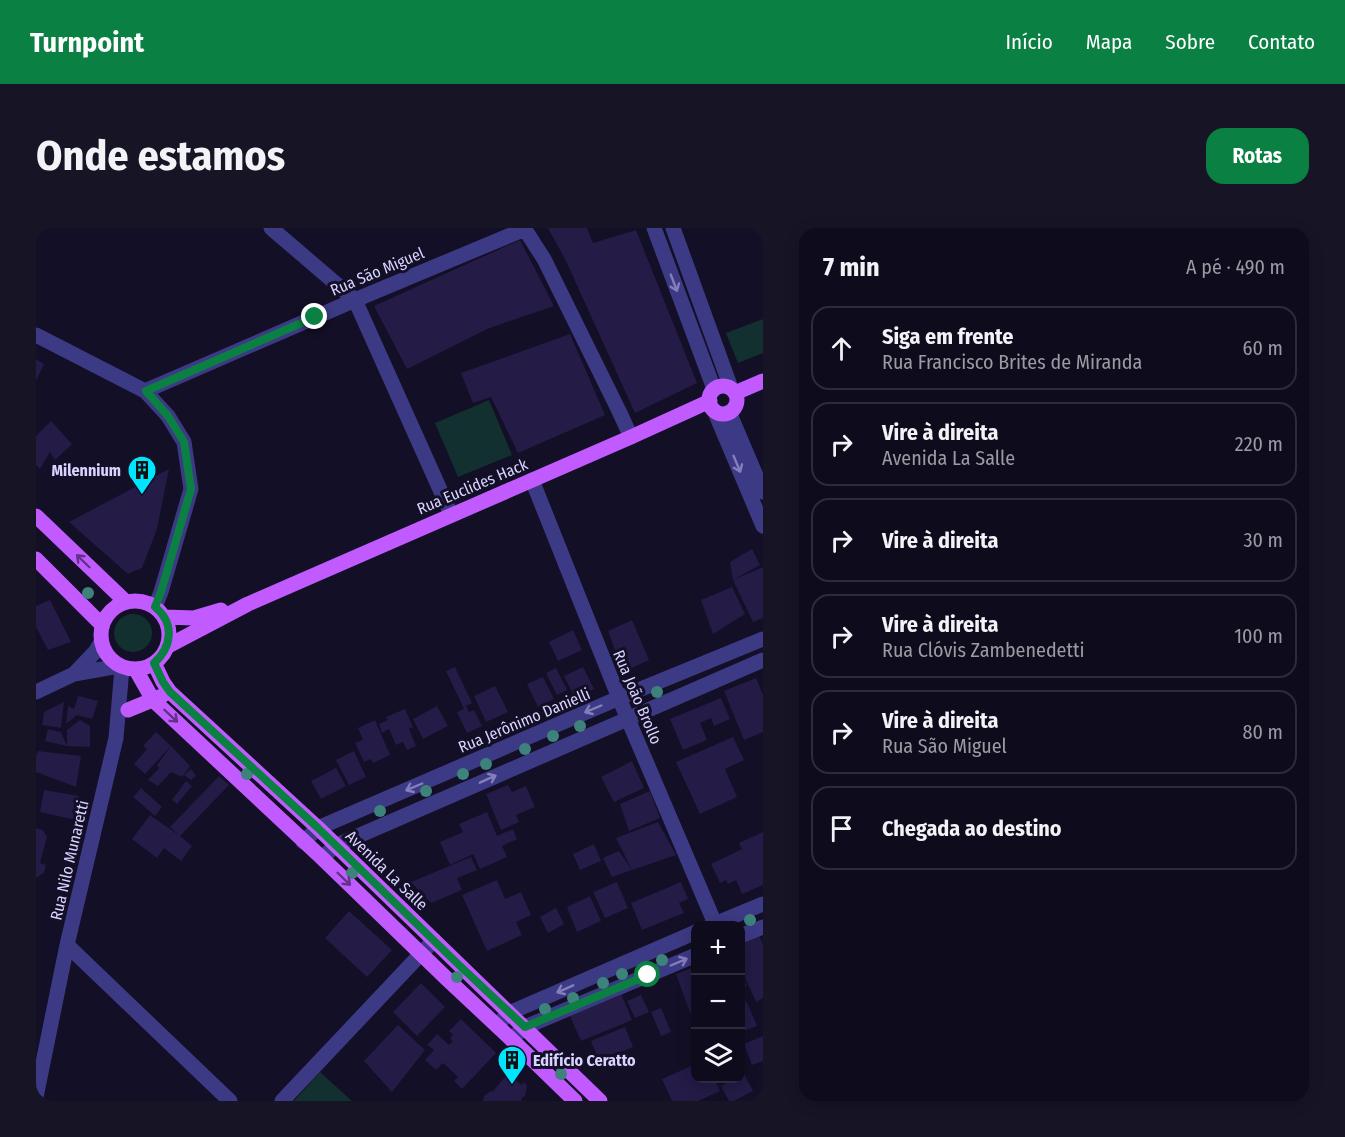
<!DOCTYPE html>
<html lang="pt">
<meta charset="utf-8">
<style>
body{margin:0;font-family:"Fira Sans Condensed",sans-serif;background:#171425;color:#f1f3f6}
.controls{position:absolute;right:18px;bottom:18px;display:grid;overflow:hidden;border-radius:12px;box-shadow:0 3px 15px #0003}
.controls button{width:54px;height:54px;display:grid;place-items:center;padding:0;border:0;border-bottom:2px solid #2e2b3b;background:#0e0b1c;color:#f1f3f6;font:30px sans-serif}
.stop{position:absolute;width:18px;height:18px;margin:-14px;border:4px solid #0b8043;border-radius:50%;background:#fff}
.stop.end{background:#0b8043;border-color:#fff;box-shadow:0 2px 6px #0008}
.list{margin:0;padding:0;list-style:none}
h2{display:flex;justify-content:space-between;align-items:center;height:78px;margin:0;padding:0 24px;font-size:26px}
h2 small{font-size:20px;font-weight:400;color:#9b9ba3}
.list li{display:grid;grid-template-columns:39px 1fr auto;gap:18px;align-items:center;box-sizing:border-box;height:84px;margin:0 12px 12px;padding:0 12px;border:2px solid #2e2b3b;border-radius:18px}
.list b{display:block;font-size:22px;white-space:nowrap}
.list p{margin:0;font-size:20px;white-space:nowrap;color:#9b9ba3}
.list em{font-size:20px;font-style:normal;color:#9b9ba3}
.icon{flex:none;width:33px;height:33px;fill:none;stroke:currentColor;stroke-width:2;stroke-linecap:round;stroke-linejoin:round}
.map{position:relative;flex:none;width:727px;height:873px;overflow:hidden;border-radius:18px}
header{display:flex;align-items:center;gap:36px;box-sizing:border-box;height:84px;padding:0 30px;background:#0b8043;color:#fff}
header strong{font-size:28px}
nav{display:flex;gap:33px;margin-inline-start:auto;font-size:21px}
.intro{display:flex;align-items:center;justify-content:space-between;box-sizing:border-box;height:144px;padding:0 36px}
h1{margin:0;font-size:42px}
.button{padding:15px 27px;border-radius:18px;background:#0b8043;color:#fff;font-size:21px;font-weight:700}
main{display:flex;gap:36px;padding:0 36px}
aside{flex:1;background:#0e0b1c;border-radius:18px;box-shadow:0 3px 15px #0003}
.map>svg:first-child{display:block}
.green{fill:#12302f}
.building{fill:#241b47}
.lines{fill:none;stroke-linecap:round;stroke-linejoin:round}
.minor{stroke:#3d3a85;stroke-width:15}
.major{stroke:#c25bff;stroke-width:15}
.tree{fill:#3d827b}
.oneway{stroke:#837fbc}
.oneway2{stroke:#623188}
.route{stroke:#0b8043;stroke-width:8}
.labels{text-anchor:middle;stroke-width:6;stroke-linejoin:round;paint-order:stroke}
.street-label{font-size:16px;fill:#d9d4ff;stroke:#130f26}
.poi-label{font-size:16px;font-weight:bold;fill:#d9d4ff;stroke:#130f26;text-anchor:end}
</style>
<header>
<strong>Turnpoint</strong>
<nav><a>Início</a><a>Mapa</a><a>Sobre</a><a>Contato</a></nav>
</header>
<div class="intro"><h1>Onde estamos</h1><a class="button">Rotas</a></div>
<main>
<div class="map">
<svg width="727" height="873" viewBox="0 0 727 873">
<rect width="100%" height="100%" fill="#130f26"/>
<path class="green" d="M727,91V125L702,135L690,105Z
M453,172L476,227L422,249L399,195Z
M78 405a19 19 0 1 1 38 0a19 19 0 1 1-38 0Z
M284,844L316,873H258Z"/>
<path class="building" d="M512,0H551L557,15L600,2L661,155L599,185L530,33Z
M484,12L518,78L451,101L371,141L338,78Z
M534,106L569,187L482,225L455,169L437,175L425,145Z
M0,131L8,136L0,153Z
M15,193L36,216L19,232L14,224L4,241L0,237V208Z
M133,241L121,301L106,340L92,346L33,294Z
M716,321L724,337L697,352L694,334Z
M727,339V390L717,394L697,352Z
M696,359L709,386L677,406L665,372Z
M14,372L35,414L12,422L0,399V378Z
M596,392L613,432L587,444L572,403Z
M537,402L546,422L522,433L513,414Z
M419,439L436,475L430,478L433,484L438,482L446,498L431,505L421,484L428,481L410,443Z
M547,439L558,461L539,470L528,448Z
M520,440L531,462L521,467L510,445Z
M507,449L518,471L502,479L491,456Z
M720,450L727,467V504L708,512L688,463Z
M459,458L472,484L450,494L438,468Z
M42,468L62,473L56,491L41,487L30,496L32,478L38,481Z
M685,470L694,491L678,498L675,490L664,495L671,512L647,522L634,491Z
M28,474L25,500L6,497L8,484Z
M401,478L412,498L387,511L377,491Z
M369,481L377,499L373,501L380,518L371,522L367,514L360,517L353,501L346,505L343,496L352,492L350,489Z
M44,492L54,498V519L31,518L9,513L12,501L25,504L31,518V502Z
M339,492L354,527L337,535L335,531L328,534L319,515L327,512L322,500Z
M120,504L135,518L109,546L98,536L111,521L107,518Z
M697,509L708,532L689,541L701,569L664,586L640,534Z
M135,518L154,538L146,549L135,544L122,558L112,552L123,540L121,537Z
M2,523L45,528L40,559L0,544V528Z
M318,523L330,549L313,557L300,532Z
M596,533L608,560L578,574L565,549Z
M300,540L310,558L285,571L275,553Z
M155,541L160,548L155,552L148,547Z
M183,548L193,557L144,608L156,618L145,633L128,620L121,630L96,611L114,587L144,608L134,599Z
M150,553L156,558L141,576L136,572Z
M472,557L476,564L490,558L499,579L480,587L483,594L465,602L450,566Z
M105,560L126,579L119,588L97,569Z
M8,562L43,568L40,592L4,584Z
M614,563L624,590L593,603L584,576Z
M451,584L461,608L477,601L481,611L466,618L471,629L444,641L437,626L414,637L404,614L427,604L423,596Z
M622,594L640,627L596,642L580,610Z
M0,600L7,602L11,609L4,635L10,637L8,645L0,650Z
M727,604V657L706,666L700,652L692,656L690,652L684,655L675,636L706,621L703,615Z
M558,616L565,633L544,642L537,626Z
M583,623L596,642L576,649L567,630Z
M435,629L441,642L421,650L426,662L395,675L375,654Z
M461,652L469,671L485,664L495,687L480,694L486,707L451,723L426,667Z
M581,654L592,680L569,690L557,664Z
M645,654L652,671L643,675L648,685L606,702L595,675Z
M554,668L565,693L541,704L531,679Z
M520,680L528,696L512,705L504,689Z
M313,683L356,722L331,749L289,710Z
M722,706L727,716V770L720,774L705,741V715Z
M656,740L660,749L659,798L640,746Z
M705,744L711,758L705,761Z
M385,755L409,779L381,808L357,784Z
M588,766L586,768L596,792L545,813L534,788Z
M605,767L613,784L599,790L591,773Z
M710,772L721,798L705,804V774Z
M625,780L635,804L625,808L615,784Z
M425,791L460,825L426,861L418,853L422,849L407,835L400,842L389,832L398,822L391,817L401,806L413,817L417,813L414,810L417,807L413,803Z
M362,797L389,822L356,864L328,833Z
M589,799L597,819L563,832L555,813Z
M727,808V833L716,837L708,816Z
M660,836V850H678L684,863L662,873H636L626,851Z
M475,842L481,847L478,850L485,857L488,854L491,858L489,868L486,870L485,873H447L448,868L453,864L457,863Z
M708,846L717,863L698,873H693L685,858L700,850H705V848Z"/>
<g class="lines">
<path class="minor" d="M235,0L319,72L415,286
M488,0L508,31L583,183L595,209
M618,0L678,161
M637,0L695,160
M0,107L109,163L132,188L148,214L155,261L125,364L119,379
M109,163L319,72L489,1
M678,182L727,298
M693,184L727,264
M496,252L583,470L680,698
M38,446L59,424L65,414
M0,464L38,446L83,438
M267,614L282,600L583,470L727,411
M286,630L299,618L727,432
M674,698L727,676
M704,708L727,699
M31,717L194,873
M461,797L473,785L660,704
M475,811L489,799L660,727
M0,869L31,717L80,510L86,440
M246,873L398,712"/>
<path class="major" d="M673 172a14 14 0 1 1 28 0a14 14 0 1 1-28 0Z
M699,165L727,153
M0,288L89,373
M0,331L66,397
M65 407a34 34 0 1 1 68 0a34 34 0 1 1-68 0Z
M128,389L158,390L185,382
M132,418L212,376L595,209L674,173
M118,435L127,454L134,464L282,600L564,873
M100,442L117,472L286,630L410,750L475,811L539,873
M92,482L126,468"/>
</g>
<g class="tree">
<circle cx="52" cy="365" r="6"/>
<circle cx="621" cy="464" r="6"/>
<circle cx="544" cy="498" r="6"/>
<circle cx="517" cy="508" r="6"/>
<circle cx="489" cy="521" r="6"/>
<circle cx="450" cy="536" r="6"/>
<circle cx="211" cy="546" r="6"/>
<circle cx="427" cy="546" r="6"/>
<circle cx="390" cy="563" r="6"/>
<circle cx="344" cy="583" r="6"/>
<circle cx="316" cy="645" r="6"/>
<circle cx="714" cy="692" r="6"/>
<circle cx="626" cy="732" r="6"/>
<circle cx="586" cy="746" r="6"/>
<circle cx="421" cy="749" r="6"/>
<circle cx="567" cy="755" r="6"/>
<circle cx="537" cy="770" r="6"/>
<circle cx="509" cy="781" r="6"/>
<circle cx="525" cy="846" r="6"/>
</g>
<defs><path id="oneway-shaft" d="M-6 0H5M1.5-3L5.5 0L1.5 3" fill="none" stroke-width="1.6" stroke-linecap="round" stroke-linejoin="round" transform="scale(1.5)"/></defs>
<g class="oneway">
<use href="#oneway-shaft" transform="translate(638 55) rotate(69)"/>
<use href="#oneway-shaft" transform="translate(701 236) rotate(67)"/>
<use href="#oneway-shaft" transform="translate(557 481) rotate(157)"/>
<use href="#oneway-shaft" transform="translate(452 551) rotate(-24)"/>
<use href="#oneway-shaft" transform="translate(378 559) rotate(157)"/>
<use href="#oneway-shaft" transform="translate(643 734) rotate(-23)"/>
<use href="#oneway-shaft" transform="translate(529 761) rotate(156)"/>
</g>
<g class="oneway2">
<use href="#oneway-shaft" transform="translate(47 333) rotate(-136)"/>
<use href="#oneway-shaft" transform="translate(135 488) rotate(43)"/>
<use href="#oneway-shaft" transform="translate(308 651) rotate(44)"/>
</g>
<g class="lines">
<path class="route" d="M279,89L110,163L132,188L148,214L155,261L125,364L119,379C139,395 136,419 118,435L127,454L134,464L282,600L423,737L489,799L612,747"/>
</g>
<defs>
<g id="building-pin" transform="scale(1.5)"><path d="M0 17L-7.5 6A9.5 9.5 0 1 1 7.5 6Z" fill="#00e5ff" stroke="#130f26"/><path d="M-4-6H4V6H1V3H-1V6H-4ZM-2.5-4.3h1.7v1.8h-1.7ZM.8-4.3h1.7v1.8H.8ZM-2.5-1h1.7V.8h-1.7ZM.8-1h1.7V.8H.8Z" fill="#111"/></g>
</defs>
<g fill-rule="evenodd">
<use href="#building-pin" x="106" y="242"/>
<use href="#building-pin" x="476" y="832"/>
</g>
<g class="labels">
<g class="street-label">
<text transform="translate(341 43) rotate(-23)" y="6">Rua São Miguel</text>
<text transform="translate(436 258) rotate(-23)" y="6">Rua Euclides Hack</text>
<text transform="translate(602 469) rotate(67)" y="6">Rua João Brollo</text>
<text transform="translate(488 492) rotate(-23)" y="6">Rua Jerônimo Danielli</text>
<text transform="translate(33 632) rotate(-77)" y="6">Rua Nilo Munaretti</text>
<text transform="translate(351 642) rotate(44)" y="6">Avenida La Salle</text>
</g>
<g class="poi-label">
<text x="85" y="248">Milennium</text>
<text x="497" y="838" text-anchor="start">Edifício Ceratto</text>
</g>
</g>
</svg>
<div class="controls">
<button>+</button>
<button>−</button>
<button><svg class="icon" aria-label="layers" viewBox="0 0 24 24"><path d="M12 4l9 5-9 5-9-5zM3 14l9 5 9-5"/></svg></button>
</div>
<div class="stop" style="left:612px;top:747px"></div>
<div class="stop end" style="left:279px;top:89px"></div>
</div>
<aside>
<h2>7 min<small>A pé · 490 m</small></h2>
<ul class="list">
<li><svg class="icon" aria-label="ahead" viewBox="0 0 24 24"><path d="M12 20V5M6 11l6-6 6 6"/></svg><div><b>Siga em frente</b><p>Rua Francisco Brites de Miranda</p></div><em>60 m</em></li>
<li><svg class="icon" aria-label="right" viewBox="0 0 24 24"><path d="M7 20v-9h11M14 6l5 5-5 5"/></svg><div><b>Vire à direita</b><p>Avenida La Salle</p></div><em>220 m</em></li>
<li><svg class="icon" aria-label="right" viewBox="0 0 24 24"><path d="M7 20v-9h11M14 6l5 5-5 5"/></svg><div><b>Vire à direita</b></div><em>30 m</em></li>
<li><svg class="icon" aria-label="right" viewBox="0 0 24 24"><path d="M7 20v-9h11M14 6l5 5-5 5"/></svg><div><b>Vire à direita</b><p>Rua Clóvis Zambenedetti</p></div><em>100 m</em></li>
<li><svg class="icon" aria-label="right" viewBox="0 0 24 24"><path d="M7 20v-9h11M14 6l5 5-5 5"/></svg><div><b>Vire à direita</b><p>Rua São Miguel</p></div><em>80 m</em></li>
<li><svg class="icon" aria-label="arrive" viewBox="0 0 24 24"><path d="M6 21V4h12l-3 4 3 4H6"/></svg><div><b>Chegada ao destino</b></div></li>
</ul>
</aside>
</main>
